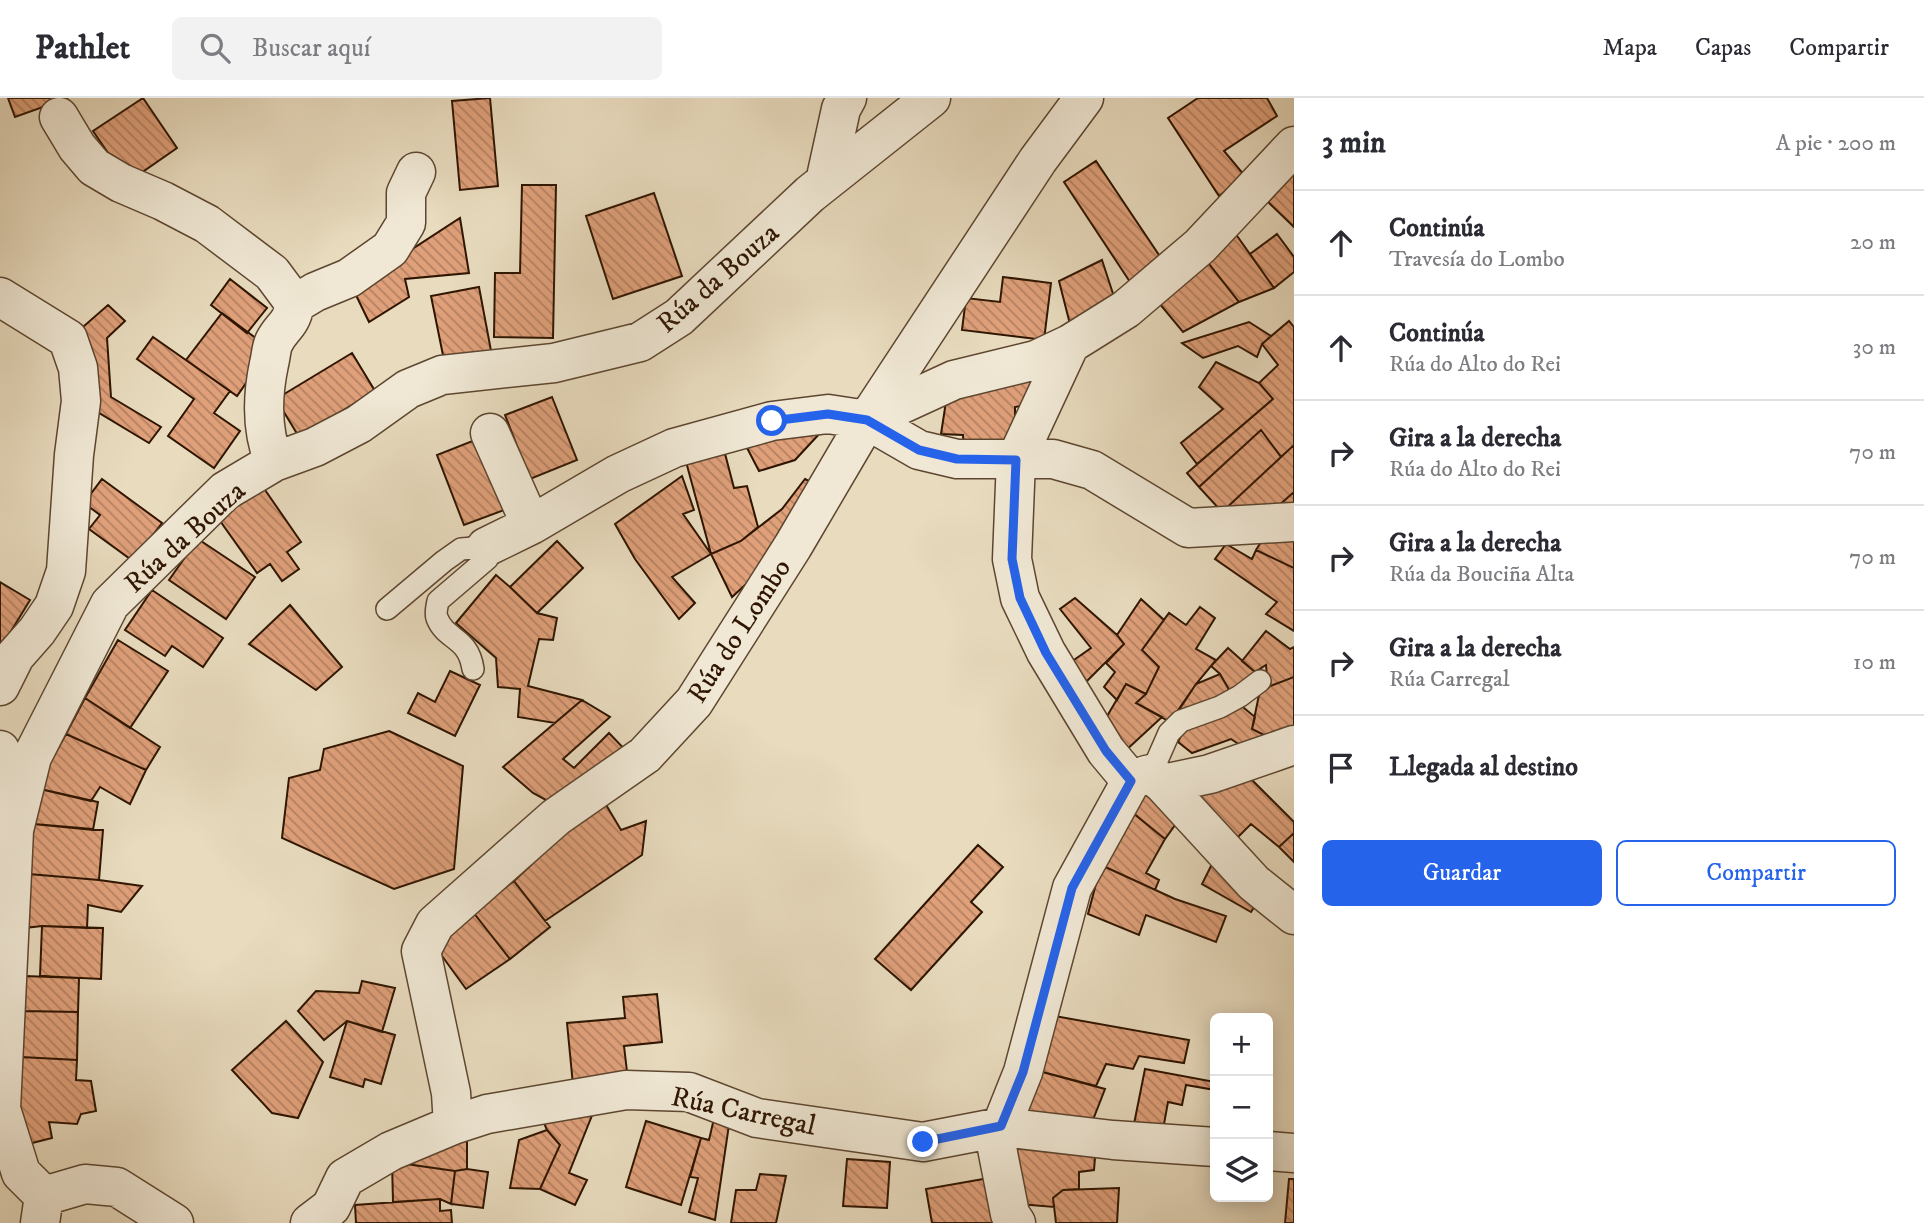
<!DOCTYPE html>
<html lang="es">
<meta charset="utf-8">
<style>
body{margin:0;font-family:"IM FELL DW Pica",serif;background:#f2f2f3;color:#2b2b33}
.controls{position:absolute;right:21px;bottom:21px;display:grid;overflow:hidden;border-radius:10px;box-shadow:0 4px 18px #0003}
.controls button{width:63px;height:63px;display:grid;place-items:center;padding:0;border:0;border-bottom:2px solid #e1e1e2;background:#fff;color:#2b2b33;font:35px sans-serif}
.stop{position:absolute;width:21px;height:21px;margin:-16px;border:5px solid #2563eb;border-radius:50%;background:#fff}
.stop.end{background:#2563eb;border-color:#fff;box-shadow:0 2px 7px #0008}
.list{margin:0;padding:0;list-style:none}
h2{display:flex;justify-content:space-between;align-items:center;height:91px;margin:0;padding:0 28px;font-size:30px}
h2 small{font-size:23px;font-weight:400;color:#7c7c81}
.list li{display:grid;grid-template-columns:46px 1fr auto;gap:21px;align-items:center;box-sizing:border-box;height:105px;padding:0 28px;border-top:2px solid #e1e1e2}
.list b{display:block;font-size:26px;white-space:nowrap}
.list p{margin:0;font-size:23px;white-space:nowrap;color:#7c7c81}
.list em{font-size:23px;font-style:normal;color:#7c7c81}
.actions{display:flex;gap:14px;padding:21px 28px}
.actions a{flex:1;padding:16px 0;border:2px solid #2563eb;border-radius:10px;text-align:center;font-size:24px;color:#2563eb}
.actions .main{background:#2563eb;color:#fff}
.icon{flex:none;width:38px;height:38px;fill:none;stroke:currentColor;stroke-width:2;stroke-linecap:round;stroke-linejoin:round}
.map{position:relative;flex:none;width:1294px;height:1125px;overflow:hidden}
header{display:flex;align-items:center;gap:42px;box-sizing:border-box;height:98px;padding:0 35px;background:#fff;border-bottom:2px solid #e1e1e2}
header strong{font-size:33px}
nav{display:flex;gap:38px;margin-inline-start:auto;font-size:24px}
.search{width:490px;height:63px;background:#f2f2f3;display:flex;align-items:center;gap:18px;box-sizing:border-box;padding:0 24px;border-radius:10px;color:#7c7c81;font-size:26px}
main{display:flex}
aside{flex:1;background:#fff}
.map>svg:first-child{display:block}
.building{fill:url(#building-back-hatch);stroke:#2f1501;stroke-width:2}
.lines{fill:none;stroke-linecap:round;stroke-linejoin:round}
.service-casing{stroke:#5d4630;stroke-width:24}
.minor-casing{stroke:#5d4630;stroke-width:41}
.service{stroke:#f0e8d5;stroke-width:21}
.minor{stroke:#f0e8d5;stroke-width:38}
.route{stroke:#2563eb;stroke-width:9}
.labels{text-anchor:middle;stroke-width:7;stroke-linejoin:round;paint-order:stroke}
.street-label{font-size:28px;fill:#2f1501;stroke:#f0e8d5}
</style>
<header>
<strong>Pathlet</strong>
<div class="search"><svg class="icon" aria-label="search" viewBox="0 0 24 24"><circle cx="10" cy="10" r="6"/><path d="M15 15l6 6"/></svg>Buscar aquí</div>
<nav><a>Mapa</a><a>Capas</a><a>Compartir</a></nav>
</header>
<main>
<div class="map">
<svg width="1294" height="1125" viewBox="0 0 1294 1125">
<defs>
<pattern id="building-back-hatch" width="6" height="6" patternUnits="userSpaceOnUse" patternTransform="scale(1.75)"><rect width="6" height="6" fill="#dfa07a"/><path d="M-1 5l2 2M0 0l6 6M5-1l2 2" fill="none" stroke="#b58162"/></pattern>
</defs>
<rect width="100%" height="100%" fill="#e8dbbe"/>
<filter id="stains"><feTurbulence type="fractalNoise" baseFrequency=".00286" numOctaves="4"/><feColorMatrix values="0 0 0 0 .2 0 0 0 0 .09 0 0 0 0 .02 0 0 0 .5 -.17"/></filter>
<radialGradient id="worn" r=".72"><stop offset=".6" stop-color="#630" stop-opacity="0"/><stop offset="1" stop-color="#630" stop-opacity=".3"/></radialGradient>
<path class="building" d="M8,0H68L15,19Z
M143,0L177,50L128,84L93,33Z
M490,0L498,88L460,92L452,3Z
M1198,0H1267L1277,18L1224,53L1245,78L1219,98L1168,20Z
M1096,63L1165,166L1132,187L1064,84Z
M1294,75V129L1268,104Z
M522,87H556L553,240L494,239L495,175H520Z
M654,95L682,178L613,201L586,118Z
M460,120L469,175L405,181L409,199L369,224L351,187L400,159Z
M1235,135L1274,190L1239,204L1206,162Z
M1277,136L1294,159V174L1274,190L1250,156Z
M1102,162L1117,208L1072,234L1059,183Z
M1206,162L1239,204L1183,234L1154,199Z
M1003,179L1051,185L1044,242L962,232L966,200L1000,204Z
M230,181L267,210L247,235L211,207Z
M479,189L492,258L445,267L431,198Z
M108,207L125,223L107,240L111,299L161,329L149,345L96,313L76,235Z
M222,215L265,247L260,265L237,298L186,262Z
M1289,223L1294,229V347L1281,359L1261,332L1199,389L1187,375L1273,301L1259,285L1278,267L1262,246Z
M1249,224L1271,238L1262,246L1257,259L1238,248L1203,260L1182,245Z
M153,239L230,293L214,315L240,333L214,370L168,338L194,301L137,261Z
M352,255L375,293L299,339L276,301Z
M1216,264L1259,285L1273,301L1197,366L1181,345L1223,311L1199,289Z
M1036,272L1033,306L1015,309V345L964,353L963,337L941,336L947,297Z
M552,299L577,362L530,381L505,317Z
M1261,332L1281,359L1222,414L1199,389Z
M821,334L795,362L759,373L744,344Z
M480,340L507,411L464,427L437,357Z
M1294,347V394L1277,409L1222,414Z
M723,348L734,390L747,388L758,429L741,443L711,456L685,360Z
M682,378L694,412L683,416L711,456L672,479L695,505L679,521L635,461L615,426Z
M102,381L162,425L133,463L89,431L100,417L84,405Z
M805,381L816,387L756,477L732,499L711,456L741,443L782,411Z
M263,389L301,444L287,454L299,471L282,483L270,466L257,475L218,420Z
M1294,394V417L1277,409Z
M1294,434V470L1256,452L1263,441Z
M198,441L255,479L226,521L169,482Z
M557,443L583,470L537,515L510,489Z
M1226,446L1252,461L1256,452L1294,470V533L1266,516L1277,504L1215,461Z
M496,477L510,489L537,515L557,520L553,542L539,541L528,588L582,602L555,625L518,619L520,591L498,589L496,560L456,525Z
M0,484L30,502L2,548L0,547Z
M152,492L223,540L203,569L172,548L165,558L125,532Z
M1075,500L1117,537L1124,546L1083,587L1071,564L1091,550L1060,511Z
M1141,501L1164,522L1142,552L1159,569L1146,596L1126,586L1117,602L1104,589L1115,574L1106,565L1124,546L1117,537Z
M290,507L342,569L316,592L249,546Z
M1200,509L1215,520L1196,551L1216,562L1196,586L1170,624L1136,605L1146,596L1159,569L1142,552L1169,515L1186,527Z
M1266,533L1290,551L1294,549V579L1268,589L1266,567L1255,574L1242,563Z
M118,542L168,573L130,630L85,600Z
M1228,550L1255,574L1253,584L1232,597L1220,576L1211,568Z
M450,573L480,587L455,638L408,615L418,595L435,604Z
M1220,576L1232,597L1177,615L1196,586Z
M1294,579V628L1266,638L1252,631L1260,592Z
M1126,586L1146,596L1136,605L1162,619L1123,655L1103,625Z
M85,600L160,649L146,672L66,636Z
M582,602L610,619L563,661L574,670L609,635L632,659L559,709L533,695L503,669Z
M1238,605L1255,619L1252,631L1266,638L1246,651L1231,641L1192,655L1178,644L1185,629Z
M389,633L463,668L454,771L394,791L282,740L289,680L320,672L324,651Z
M66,636L146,672L130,706L100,689L91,703L36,690Z
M1250,680L1294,724V735L1279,749L1251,726L1236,741L1197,696Z
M36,690L98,704L93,732L34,726Z
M1150,690L1180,720L1165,741L1133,715Z
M602,700L621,732L646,723L642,757L545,823L514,783Z
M1133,715L1165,741L1146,775L1159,782L1155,792L1101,767Z
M34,726L103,732L99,782L29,776Z
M1294,735V764L1279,749Z
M978,747L1003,769L971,804L982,814L911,892L875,861Z
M1215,760L1259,802L1251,814L1202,786Z
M1101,767L1175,801L1226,818L1216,844L1146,817L1139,837L1088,816Z
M29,776L99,782L142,788L121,814L88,807L87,830L42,828L24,830Z
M514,783L550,829L510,861L473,814Z
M473,814L510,861L466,891L434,847Z
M42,828L103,830L101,881L40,878Z
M24,878L79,880L78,914L23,913Z
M362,883L395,890L382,934L347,923L324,942L298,913L316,893L359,895Z
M657,896L662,944L624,948L628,982L573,987L567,925L625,920L623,899Z
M23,913L78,914L77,962L21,959Z
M1049,917L1189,942L1184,965L1139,958L1133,971L1106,966L1096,988L1035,972Z
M286,923L323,964L298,1020L272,1015L232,972Z
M347,923L395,937L381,986L365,981L363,989L330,979Z
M21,959L77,962L76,982L91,983L96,1013L81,1016L77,1026L49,1024L52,1040L28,1046L17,1024Z
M1145,971L1215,984V992L1186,987L1182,1007L1168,1004L1162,1037L1133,1031Z
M1035,972L1105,991L1089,1032L1024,1018Z
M595,1010L569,1075L587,1082L575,1107L540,1091L560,1047L547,1032L543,1023Z
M715,1016L730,1020L715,1122L689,1114L698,1080L690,1079L701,1040L709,1042Z
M646,1023L701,1040L681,1107L626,1089Z
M547,1032L560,1047L540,1091L510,1090L519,1042Z
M467,1035V1071L455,1073L392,1064Z
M1096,1047L1094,1072L1079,1074V1091L1063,1092L1053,1100L1054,1109L1019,1106L1010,1049Z
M847,1061L890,1064L887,1110L843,1108Z
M392,1064L455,1073L451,1106L440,1101L393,1104Z
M467,1071L488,1074L483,1110L451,1106L455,1073Z
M760,1076L786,1078L776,1125H731L736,1092H756Z
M995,1079L1003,1125H932L926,1091Z
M1289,1081H1294V1125H1285Z
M1119,1090L1117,1125H1056L1053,1100L1063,1092Z
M440,1101V1113L451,1112L452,1125H356L355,1107Z"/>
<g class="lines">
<g class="service-casing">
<path id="service" d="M387,511L444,463L461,451L486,449L487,461L438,503C437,509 435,515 437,520C446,543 468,538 473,571
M1151,676L1169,635L1181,623L1220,609L1240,598L1260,583"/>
</g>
<g class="minor-casing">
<path id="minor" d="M59,19L77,49L94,69L121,85L163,103L207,126L272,175L295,206C291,228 282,228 274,244C271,250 271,259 269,266C262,299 261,332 274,364
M825,84L841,11L847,0
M0,199L68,241L78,270L81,303L74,357L66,473L54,508L37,533L15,558L0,588
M295,206L315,194L349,180L390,151L406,125V95L416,74
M867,322L954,282L1036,262L1070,246
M490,335L531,427
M486,449L531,427L618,376L674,350L772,323L828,316L867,322L919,352L957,361H1053L1092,372L1188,430L1294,424
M0,652L12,716
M1146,677L1151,676L1163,686L1210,676L1294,647
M1131,683L1106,653L1046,554L1020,500L1012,461L1016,362L1070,246L1126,211L1200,148L1294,48
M1163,686L1254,785L1294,817
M453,1027L451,995L421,853L435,826L556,719L645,657L694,604L793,448L867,322L1038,62L1084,0
M1268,1053L1294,1055
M44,1098L85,1086L117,1089L174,1125
M40,1125L44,1098L21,1075L1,1011L14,732L32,659L110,506L225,393L274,364L315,349L359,326L408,291L442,277L554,265L640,244L679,219L810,96L931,0
M310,1125L331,1109L345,1080L391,1053L453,1027L487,1016L626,992L689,994L757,1020L923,1044L1001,1029L1113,1042L1215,1049
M1016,1125L1010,1116L997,1050L1001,1029L1023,974L1072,790L1131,683"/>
</g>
<use href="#service" class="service"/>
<use href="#minor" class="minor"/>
</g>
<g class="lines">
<path class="route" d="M772,323L828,316L867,322L919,352L957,361L1016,362L1012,461L1020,500L1046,555L1106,653L1131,683L1072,790L1023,974L1001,1028L923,1044"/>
</g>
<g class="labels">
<g class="street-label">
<text transform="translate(717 179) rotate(-41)" y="10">Rúa da Bouza</text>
<text transform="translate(184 438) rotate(-42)" y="10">Rúa da Bouza</text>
<text transform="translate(738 532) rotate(-57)" y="10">Rúa do Lombo</text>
<text transform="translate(744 1012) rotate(12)" y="10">Rúa Carregal</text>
</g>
</g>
<rect width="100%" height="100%" filter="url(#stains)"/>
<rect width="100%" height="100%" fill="url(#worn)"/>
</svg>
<div class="controls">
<button>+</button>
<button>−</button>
<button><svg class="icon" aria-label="layers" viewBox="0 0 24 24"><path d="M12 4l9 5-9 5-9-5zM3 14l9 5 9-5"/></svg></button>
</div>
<div class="stop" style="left:772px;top:323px"></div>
<div class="stop end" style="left:923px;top:1044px"></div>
</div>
<aside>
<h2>3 min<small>A pie · 200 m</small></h2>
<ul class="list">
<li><svg class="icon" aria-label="ahead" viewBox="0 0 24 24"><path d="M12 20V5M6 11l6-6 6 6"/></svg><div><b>Continúa</b><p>Travesía do Lombo</p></div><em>20 m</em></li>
<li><svg class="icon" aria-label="ahead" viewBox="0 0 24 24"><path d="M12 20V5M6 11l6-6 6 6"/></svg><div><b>Continúa</b><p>Rúa do Alto do Rei</p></div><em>30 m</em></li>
<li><svg class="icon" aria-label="right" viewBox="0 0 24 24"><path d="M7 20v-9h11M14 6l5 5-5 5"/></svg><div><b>Gira a la derecha</b><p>Rúa do Alto do Rei</p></div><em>70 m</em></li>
<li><svg class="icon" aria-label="right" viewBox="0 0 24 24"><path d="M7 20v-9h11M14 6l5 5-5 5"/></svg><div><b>Gira a la derecha</b><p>Rúa da Bouciña Alta</p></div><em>70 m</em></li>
<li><svg class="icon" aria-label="right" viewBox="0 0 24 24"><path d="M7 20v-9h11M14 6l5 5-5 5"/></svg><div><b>Gira a la derecha</b><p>Rúa Carregal</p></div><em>10 m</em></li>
<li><svg class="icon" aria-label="arrive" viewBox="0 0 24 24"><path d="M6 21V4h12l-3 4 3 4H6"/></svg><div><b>Llegada al destino</b></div></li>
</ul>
<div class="actions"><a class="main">Guardar</a><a>Compartir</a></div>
</aside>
</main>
